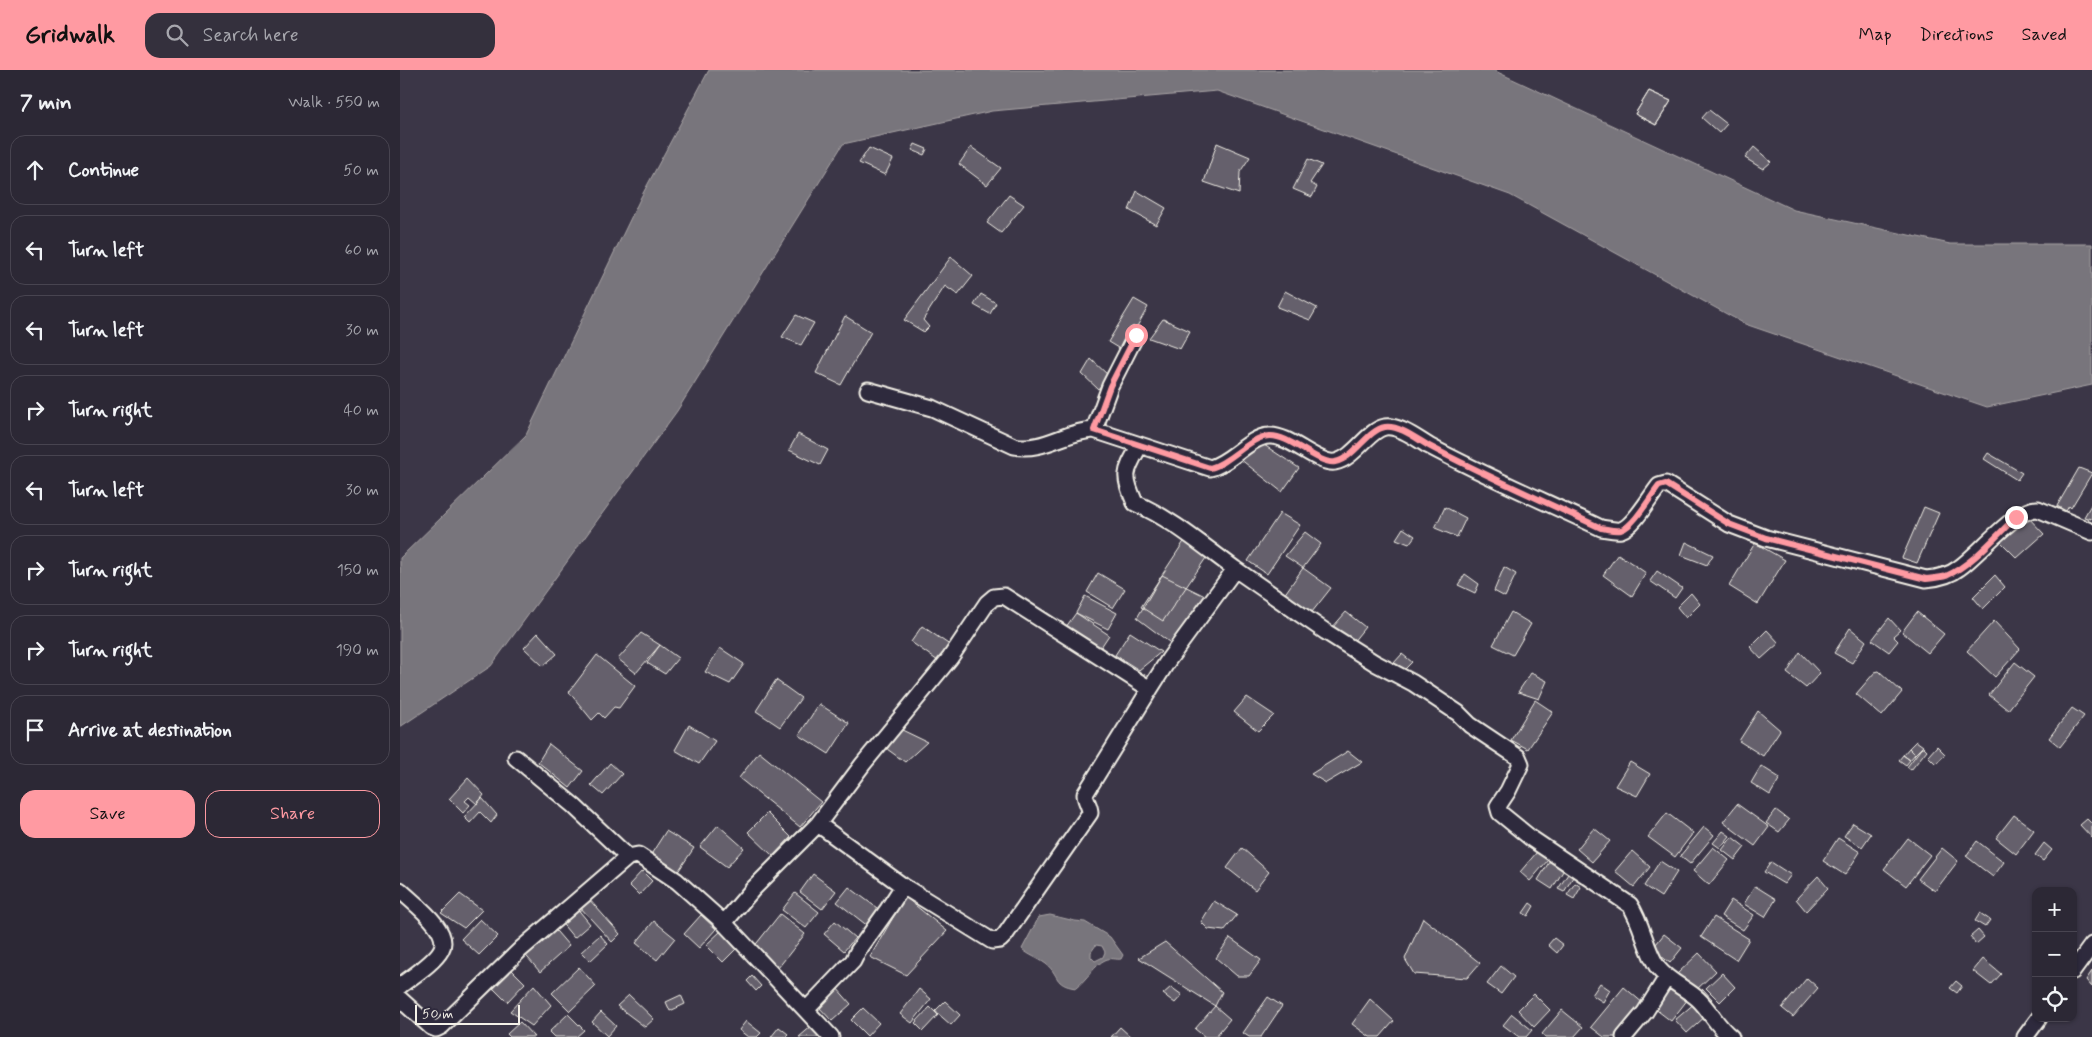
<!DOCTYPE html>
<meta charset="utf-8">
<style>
body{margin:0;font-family:Mynerve,sans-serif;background:#34303d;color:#f1f3f6}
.controls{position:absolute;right:15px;bottom:15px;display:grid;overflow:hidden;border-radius:10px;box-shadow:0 1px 4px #0004}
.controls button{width:45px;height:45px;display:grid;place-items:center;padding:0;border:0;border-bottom:1px solid #484450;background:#2c2835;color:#f1f3f6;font:25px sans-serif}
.scale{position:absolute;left:15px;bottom:12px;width:105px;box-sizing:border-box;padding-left:5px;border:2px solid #f4f1e8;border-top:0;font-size:14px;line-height:18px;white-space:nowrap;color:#f4f1e8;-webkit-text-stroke:4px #2f2a3d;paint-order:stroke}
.stop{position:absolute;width:15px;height:15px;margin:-11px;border:4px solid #ff9aa2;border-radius:50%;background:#fff}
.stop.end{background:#ff9aa2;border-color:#fff;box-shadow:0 1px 5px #0008}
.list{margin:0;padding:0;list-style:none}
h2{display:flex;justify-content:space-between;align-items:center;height:65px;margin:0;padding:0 20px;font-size:21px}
h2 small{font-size:16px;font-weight:400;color:#a6a6ad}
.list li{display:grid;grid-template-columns:32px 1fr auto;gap:15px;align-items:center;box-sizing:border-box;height:70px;margin:0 10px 10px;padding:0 10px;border:1px solid #484450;border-radius:15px}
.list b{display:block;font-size:19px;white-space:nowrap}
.list em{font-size:16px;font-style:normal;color:#a6a6ad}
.actions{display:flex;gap:10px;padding:15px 20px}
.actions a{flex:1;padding:11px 0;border:1px solid #ff9aa2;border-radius:15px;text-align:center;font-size:18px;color:#ff9aa2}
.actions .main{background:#ff9aa2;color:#111}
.icon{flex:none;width:28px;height:28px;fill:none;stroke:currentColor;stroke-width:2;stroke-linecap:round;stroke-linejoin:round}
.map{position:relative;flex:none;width:1692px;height:967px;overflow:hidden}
header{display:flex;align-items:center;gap:30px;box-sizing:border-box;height:70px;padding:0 25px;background:#ff9aa2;color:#111}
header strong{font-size:24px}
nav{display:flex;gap:28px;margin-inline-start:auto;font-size:18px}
.search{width:350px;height:45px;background:#34303d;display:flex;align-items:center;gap:12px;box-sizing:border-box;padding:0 18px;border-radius:15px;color:#a6a6ad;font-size:19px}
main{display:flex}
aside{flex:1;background:#2c2835}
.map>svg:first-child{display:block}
.water{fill:#78747b;stroke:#aaa6a7;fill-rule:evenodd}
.building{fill:#65616c;stroke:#f4f1e8}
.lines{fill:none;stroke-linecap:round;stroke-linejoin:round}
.minor-casing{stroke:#f4f1e8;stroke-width:19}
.minor{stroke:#2f2a3d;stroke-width:15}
.route{stroke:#ff9aa2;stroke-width:6}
</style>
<header>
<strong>Gridwalk</strong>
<div class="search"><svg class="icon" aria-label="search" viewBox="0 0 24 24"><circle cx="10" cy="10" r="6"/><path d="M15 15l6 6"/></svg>Search here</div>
<nav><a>Map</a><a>Directions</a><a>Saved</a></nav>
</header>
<main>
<aside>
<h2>7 min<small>Walk · 550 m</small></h2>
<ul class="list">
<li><svg class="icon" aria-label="ahead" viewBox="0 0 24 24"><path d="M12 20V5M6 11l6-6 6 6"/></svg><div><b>Continue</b></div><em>50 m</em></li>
<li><svg class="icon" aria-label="left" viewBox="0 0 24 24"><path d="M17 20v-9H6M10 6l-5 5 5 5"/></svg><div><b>Turn left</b></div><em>60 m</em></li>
<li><svg class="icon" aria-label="left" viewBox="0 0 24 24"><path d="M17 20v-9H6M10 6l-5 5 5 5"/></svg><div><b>Turn left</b></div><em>30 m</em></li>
<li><svg class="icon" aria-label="right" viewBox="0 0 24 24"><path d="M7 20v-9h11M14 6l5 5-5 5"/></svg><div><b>Turn right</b></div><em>40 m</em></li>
<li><svg class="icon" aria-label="left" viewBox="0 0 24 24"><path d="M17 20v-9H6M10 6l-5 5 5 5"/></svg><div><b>Turn left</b></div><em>30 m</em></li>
<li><svg class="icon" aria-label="right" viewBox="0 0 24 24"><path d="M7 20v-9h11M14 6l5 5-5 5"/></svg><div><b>Turn right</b></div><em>150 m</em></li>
<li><svg class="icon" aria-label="right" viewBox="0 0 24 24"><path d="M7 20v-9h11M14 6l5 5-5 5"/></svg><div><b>Turn right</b></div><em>190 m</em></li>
<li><svg class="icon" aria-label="arrive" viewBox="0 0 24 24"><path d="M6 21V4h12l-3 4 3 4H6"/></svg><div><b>Arrive at destination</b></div></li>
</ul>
<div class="actions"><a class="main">Save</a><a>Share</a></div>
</aside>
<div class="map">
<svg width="1692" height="967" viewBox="0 0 1692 967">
<rect width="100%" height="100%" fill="#3b3647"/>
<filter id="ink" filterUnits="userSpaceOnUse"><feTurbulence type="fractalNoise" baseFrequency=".02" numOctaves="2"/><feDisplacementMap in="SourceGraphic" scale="10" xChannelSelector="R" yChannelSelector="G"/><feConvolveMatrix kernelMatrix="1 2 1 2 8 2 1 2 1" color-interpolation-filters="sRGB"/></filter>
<g filter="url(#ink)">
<path class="water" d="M309,0H1093L1394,140L1550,174H1692V315L1587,337L1345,254L1110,125L817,21L592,41L443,74L277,341L91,596L0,657V488L126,365L241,127Z
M650,845L675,851L685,852L710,867L723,885L721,889C716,890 711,887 705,890C697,893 685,911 676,918C653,915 660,905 646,894C638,888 628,885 622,879L639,847ZM696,875L702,876L705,882L703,887L695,891L691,887V882Z"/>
<path class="building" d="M1249,21L1271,31L1256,55L1235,44Z
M1249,21L1271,31L1256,55L1235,44Z
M1309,40L1327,54L1319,63L1302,48Z
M817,73L850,87L840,102L839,124L804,112Z
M515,74L527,79L524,85L512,80Z
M571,77L601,98L587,115L559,94Z
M1354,77L1371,92L1363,99L1345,88Z
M469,78L493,89L485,105L459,93Z
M908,89L922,95L910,113L917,117L912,127L893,119Z
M737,121L766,138L756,155L729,140Z
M609,125L624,135L601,163L587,153Z
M551,187L573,206L558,225L545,216L523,250L529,257L524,262L504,250Z
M885,221L917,238L910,250L877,237Z
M581,224L596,233L590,244L574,235Z
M734,229L748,237L723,281L708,272Z
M396,245L414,253L401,275L382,267Z
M445,246L471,262L441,315L416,303Z
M763,249L790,261L780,279L749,268Z
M691,289L709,306L698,319L682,304Z
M398,364L428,380L420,395L389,380Z
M861,373L899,398L882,422L840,389Z
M1588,383L1622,403L1617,410L1584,389Z
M1679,398L1692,403L1671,438L1669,436L1666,441L1657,436Z
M1692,433V447L1691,449L1684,447Z
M1045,437L1066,448L1057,467L1035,458Z
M1524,437L1539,443L1517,493L1502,488Z
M880,443L900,455L867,504L848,491Z
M1626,445L1644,464L1617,488L1598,469Z
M1003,458L1015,466L1009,474L996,469Z
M905,462L921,474L903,498L885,486Z
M785,470L808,485L763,551L741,537Z
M1286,472L1313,485L1307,495L1281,485Z
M1355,473L1385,490L1358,534L1329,516Z
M1218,484L1246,503L1232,526L1203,505Z
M1104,497L1116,504L1105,527L1094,521Z
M903,498L931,518L912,542L884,525Z
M1257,501L1282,518L1275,528L1250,511Z
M698,503L725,519L713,538L687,522Z
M1065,504L1079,514L1075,523L1058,515Z
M762,505L809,528L773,575L737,548Z
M1595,505L1605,517L1583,539L1573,527Z
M1291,523L1300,534L1286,548L1277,537Z
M685,526L717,543L708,559L676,543Z
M946,542L965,557L953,572L932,558Z
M1111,542L1131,554L1113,585L1093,575Z
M1517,542L1544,564L1528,583L1502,562Z
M676,543L709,565L697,583L663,561Z
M1489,548L1500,560L1493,566L1498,571L1489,582L1472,570Z
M1594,551L1620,579L1595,607L1567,581Z
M522,556L554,578L538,591L511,572Z
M1450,558L1466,571L1452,593L1434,583Z
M1367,560L1379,573L1361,589L1350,577Z
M730,562L761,582L739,600L715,585Z
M138,563L157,584L143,596L124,578Z
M241,563L260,575L236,603L218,589Z
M260,575L278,588L265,604L247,593Z
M320,578L344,594L330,614L305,602Z
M1400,582L1420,603L1406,618L1387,603Z
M1002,584L1012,592L1002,602L993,594Z
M197,585L235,616L219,638L214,637L204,648L199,643L192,650L169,622Z
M1615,592L1634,607L1608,640L1589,625Z
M1479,601L1502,622L1482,646L1456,624L1475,602Z
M1131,603L1147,611L1139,629L1118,622Z
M376,610L401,628L380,657L356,641Z
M847,627L874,645L858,661L834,642Z
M1135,630L1153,642L1128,679L1111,670Z
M419,634L449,653L429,684L399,665Z
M1672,638L1684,646L1660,677L1649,668Z
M1358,641L1380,660L1363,686L1339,671Z
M289,655L315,671L299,694L275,680Z
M500,659L527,672L505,692L487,679Z
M1516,671L1523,676L1515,684L1509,678Z
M149,674L183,701L170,718L138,692Z
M1523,676L1527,680L1511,700L1507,697Z
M1537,676L1545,684L1536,694L1528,686Z
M1509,678L1515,684L1510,690L1503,685Z
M948,681L962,692L926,713L911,704Z
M359,682L421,732L400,757L339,708Z
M1503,685L1510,690L1506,695L1499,690Z
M1230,692L1250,704L1237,726L1215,716Z
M210,693L222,704L203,725L191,715Z
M1361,696L1380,708L1370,725L1351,713Z
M68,708L84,725L77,734L69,727L65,731L70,735L63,743L49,729Z
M82,728L97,745L91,753L80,742L70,753L64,747Z
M1337,734L1369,757L1355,776L1323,752Z
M1376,740L1389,750L1379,762L1366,753Z
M367,743L391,767L373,786L348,762Z
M1267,743L1293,763L1275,787L1248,767Z
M1614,745L1634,760L1616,784L1596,768Z
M1687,749L1692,754V768L1680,755Z
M1453,753L1471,764L1462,777L1444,766Z
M318,755L344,778L327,797L300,777Z
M1304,757L1314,765L1290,794L1280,786Z
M1194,758L1210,771L1192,792L1177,779Z
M266,761L294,778L277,803L250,786Z
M1323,761L1330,766L1320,778L1313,773Z
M1332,767L1345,777L1335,790L1322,780Z
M1438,768L1460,782L1445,805L1423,791Z
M1508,768L1530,785L1506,816L1484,799Z
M1577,771L1604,792L1593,807L1566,786Z
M1644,773L1652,780L1643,791L1635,785Z
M1313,777L1329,790L1309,815L1293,801Z
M842,778L869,802L855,820L827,798Z
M1542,778L1558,791L1535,821L1518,809Z
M1232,781L1250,797L1234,817L1215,801Z
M1137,782L1148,790L1130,811L1120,802Z
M1151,789L1165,798L1152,819L1138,810Z
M1260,791L1277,802L1261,827L1244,816Z
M1371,792L1391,805L1384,814L1364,802Z
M242,801L252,811L239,825L229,815Z
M413,804L436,821L422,839L400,822Z
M1168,804L1173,807L1164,822L1158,819Z
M1418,806L1428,818L1406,841L1396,829Z
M1175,813L1181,817L1174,829L1167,825Z
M1355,816L1376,829L1365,847L1344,834Z
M449,817L481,841L469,857L437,832Z
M395,823L419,842L406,858L382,840Z
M60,824L82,840L64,858L41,843Z
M505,827L547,861L506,905L470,887Z
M188,828L220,864L212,872L179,836Z
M1331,830L1354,845L1343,860L1321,846Z
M814,831L837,845L824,861L808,859L801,852Z
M1130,833L1134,836L1128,846L1123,843Z
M176,837L190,854L174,868L160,851Z
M1580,843L1590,850L1585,857L1575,851Z
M380,844L405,864L378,898L353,878Z
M301,845L316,859L299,878L284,864Z
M1314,847L1349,869L1336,890L1301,867Z
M1023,848L1080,893L1067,908L1014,904L1005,889Z
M80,849L98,866L79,885L61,869Z
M254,851L275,868L257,890L236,873Z
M435,851L455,868L444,881L424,864Z
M151,855L169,876L140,902L122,881Z
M322,860L338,877L323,892L306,875Z
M1578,860L1584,867L1576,874L1570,867Z
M1264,864L1282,878L1270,893L1252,879Z
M200,865L208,874L190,891L181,882Z
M830,868L861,890L849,906H837L816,888Z
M1154,868L1163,875L1157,883L1148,875Z
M765,872L822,922L815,936L739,888Z
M1299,883L1316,901L1294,922L1277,904Z
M1583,889L1601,904L1591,915L1573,901Z
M108,896L125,913L107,932L90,915Z
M1101,896L1114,907L1101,924L1087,914Z
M179,897L196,916L170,941L152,923Z
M1692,901V917L1686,910Z
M1322,903L1335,917L1320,932L1306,918Z
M352,906L361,916L356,921L347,911Z
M1407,908L1418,918L1393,947L1382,938Z
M1556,911L1562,916L1557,923L1550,918Z
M1200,913L1210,920L1203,932L1192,925Z
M134,915L151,935L132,956L110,941Z
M1271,915L1288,929L1271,951L1254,938Z
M436,917L451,934L432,951L417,935Z
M771,917L782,925L775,933L763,924Z
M1224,917L1244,934L1216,967H1204L1191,957Z
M519,919L531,929L512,953L500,944Z
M1303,919L1312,929L1307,934L1298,924Z
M1134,924L1150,940L1134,957L1118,940Z
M229,925L254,949L245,957L217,936Z
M281,925L285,934L270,941L266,932Z
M868,927L882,936L861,967H849L843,963Z
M970,929L994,951L980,967H970L952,954Z
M545,931L560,945L551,955L535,941Z
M1296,932L1307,945L1287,963L1275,950Z
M815,936L830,949L815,967H805L795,959Z
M530,937L538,945L523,961L515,953Z
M463,938L479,953L467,966L451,950Z
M1162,940L1183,957L1174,967H1146L1142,964Z
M201,942L216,956L207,966L192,952Z
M168,944L184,960L176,967H154L149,962Z
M1112,944L1132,960L1126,967H1119L1103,955Z
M346,951L361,963L357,967H348L339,960Z
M120,952L134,967H110L107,964Z
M413,955L423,967H399Z
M379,957L388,964L385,967H371Z
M720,957L731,967H711Z"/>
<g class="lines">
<g class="minor-casing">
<path id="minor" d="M468,320L532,338L614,376C643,382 665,361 694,360L810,398C831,393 849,367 869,366C889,364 918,395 935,392C955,388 968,360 985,357C999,355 1017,369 1029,376C1085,406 1144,431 1201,458C1208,459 1214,461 1221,460C1234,456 1250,427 1259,416L1266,414L1329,454L1366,468L1526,509C1538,508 1549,506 1559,498C1578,485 1617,437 1638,439L1692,462
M694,360L710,316L736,265
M740,375C725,402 722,404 735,433C772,449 802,475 835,499
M116,688L174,736L228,787
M418,754L503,816L592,871L600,870L605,865L690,743C690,735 685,731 685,724L750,619
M0,820C13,833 52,860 41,880C34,893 11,907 0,916
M324,853L431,967
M1673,901L1692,875
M0,929L31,957L36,959L42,956L121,879L228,787L238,785L277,811L324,853L353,819L418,754L463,694L550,588L587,533L594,527L604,526L750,619L769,589L835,499L926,562L975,593L1013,613L1058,643L1070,655L1118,687L1121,694L1108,721L1098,736L1100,743L1132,769L1230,835C1243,855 1245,879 1258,898C1268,911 1286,918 1298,929C1310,940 1317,957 1331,967
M406,940L453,891L458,881L488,839L503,816
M1224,967L1245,942L1267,907
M1625,967L1639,948"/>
</g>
<use href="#minor" class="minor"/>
</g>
</g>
<g class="lines" filter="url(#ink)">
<path class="route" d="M736,265L710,316L694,360L810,398C831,393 849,367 869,366C889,364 918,395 935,392C955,388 967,360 985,357C999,355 1017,369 1029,376C1085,406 1144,431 1201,458C1208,459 1214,461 1221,460C1234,456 1250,427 1259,416L1266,414L1329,454L1366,468L1526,509C1532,508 1540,508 1546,506C1573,494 1595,467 1616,447"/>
</g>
</svg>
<div class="controls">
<button>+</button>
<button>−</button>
<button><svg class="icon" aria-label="locate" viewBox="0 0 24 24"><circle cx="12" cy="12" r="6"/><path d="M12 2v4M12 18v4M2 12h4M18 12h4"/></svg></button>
</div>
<div class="scale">50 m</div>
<div class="stop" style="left:736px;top:265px"></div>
<div class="stop end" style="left:1616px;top:447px"></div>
</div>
</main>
